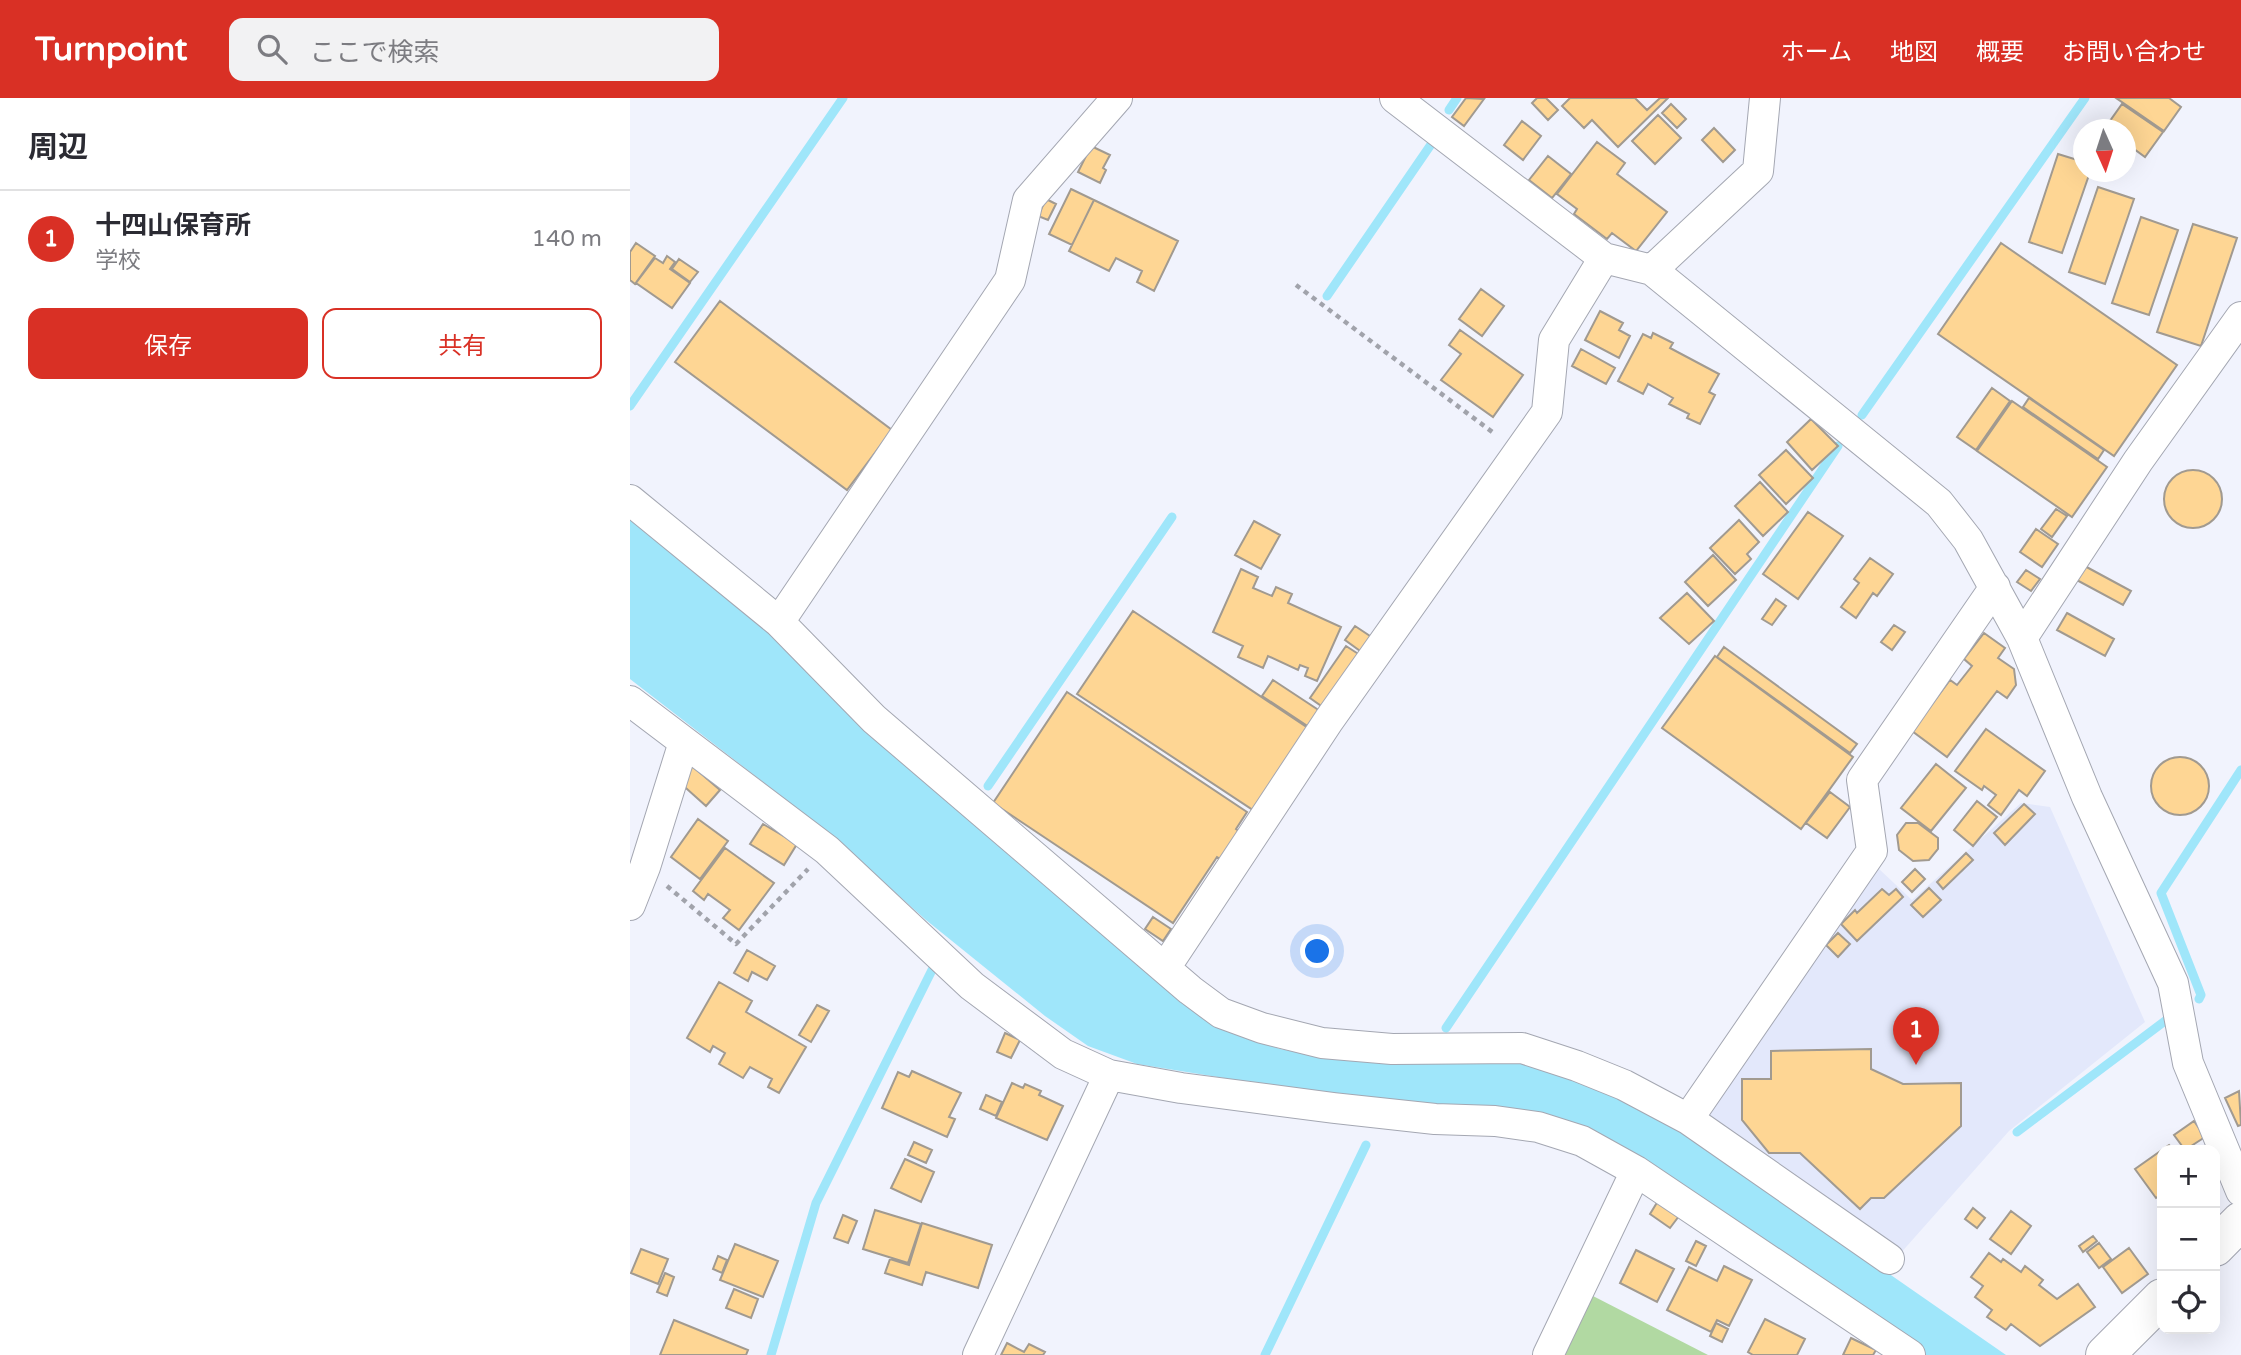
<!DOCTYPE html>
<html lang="ja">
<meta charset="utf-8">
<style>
body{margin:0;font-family:"Varela Round","Noto Sans JP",sans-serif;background:#f2f2f3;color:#2b2b33}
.controls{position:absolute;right:21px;bottom:21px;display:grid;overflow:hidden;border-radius:14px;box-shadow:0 7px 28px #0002}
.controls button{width:63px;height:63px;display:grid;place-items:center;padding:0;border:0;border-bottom:2px solid #e1e1e2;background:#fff;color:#2b2b33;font:35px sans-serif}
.compass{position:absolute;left:1443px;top:21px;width:63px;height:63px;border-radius:50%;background:#fff;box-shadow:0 7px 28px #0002;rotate:177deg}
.you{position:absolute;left:688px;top:854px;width:24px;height:24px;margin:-18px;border:5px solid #fff;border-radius:50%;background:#1a73e8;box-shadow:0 0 0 10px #1a73e833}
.badge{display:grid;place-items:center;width:46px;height:46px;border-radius:50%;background:#d93025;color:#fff;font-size:23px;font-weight:700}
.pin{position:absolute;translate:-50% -58px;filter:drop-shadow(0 2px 4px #0008)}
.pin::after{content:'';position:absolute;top:37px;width:24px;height:21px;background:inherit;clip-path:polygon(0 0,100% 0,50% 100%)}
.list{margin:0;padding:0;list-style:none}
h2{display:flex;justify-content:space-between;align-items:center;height:91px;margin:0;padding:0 28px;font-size:30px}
h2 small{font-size:23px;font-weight:400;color:#7c7c81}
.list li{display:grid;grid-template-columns:46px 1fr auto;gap:21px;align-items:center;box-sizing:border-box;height:98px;padding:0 28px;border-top:2px solid #e1e1e2}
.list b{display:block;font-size:26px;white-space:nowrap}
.list p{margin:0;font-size:23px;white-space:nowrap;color:#7c7c81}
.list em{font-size:23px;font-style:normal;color:#7c7c81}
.actions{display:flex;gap:14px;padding:21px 28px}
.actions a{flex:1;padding:16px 0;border:2px solid #d93025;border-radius:14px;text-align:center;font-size:24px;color:#d93025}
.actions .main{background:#d93025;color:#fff}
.icon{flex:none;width:38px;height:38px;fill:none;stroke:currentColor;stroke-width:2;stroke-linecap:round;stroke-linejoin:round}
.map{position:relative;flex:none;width:1611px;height:1257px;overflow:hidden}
header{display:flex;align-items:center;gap:42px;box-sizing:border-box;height:98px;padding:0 35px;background:#d93025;color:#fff}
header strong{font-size:33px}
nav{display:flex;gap:38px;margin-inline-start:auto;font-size:24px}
.search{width:490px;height:63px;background:#f2f2f3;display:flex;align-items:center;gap:18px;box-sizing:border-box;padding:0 24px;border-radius:14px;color:#7c7c81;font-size:26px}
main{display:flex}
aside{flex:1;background:#fff}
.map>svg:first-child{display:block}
.built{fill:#e3e8fb}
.green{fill:#b1d9a2}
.water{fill:#9fe6fa}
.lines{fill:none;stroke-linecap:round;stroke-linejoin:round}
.stream{stroke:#9fe6fa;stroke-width:9}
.building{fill:#fed694;stroke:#a19a90;stroke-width:2}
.street-casing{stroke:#a4a7b2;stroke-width:32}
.secondary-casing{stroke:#a4a7b2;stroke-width:40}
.path{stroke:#a1a3ab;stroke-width:4.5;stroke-dasharray:5 5;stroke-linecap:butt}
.street{stroke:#fff;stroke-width:30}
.secondary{stroke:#fff;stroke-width:38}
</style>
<header>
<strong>Turnpoint</strong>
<div class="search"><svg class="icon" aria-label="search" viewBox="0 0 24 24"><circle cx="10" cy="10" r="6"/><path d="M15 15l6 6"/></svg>ここで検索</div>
<nav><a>ホーム</a><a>地図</a><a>概要</a><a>お問い合わせ</a></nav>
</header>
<main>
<aside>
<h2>周辺<small></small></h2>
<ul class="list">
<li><span class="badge">1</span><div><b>十四山保育所</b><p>学校</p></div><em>140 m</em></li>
</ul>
<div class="actions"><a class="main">保存</a><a>共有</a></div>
</aside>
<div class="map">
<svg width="1611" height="1257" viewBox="0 0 1611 1257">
<rect width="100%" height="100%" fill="#f1f3fd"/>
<path class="built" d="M1391,705L1420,709L1515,924L1379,1033L1269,1157L1080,1026L1079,1010L1248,770L1282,802Z"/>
<path class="green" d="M963,1198L1078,1257H934Z"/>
<path class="water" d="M0,421L107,503L602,933L650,951L692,959L902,964L1013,1010L1078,1050L1376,1257H1295L965,1038L806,1007L680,994L507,966L458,948L415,918L296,822L195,732L0,581Z"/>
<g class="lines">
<path class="stream" d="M819,12L827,0
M697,198L802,45
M0,308L213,0
M1232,317L1455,0
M358,688L542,419
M1569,901L1571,897L1531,795L1611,672
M816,930L1208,348
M1387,1034L1539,920
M141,1257L186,1105L302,872
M635,1257L736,1047"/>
</g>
<path class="building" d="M836,0L854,1L834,28L822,19Z
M907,0H916L928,12L918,22L902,5Z
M940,0H1005L1017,12L1030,0H1038L988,49L962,22L954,30L932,8Z
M1486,0H1539L1551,9L1534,33Z
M1041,6L1056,21L1047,30L1032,15Z
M1492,6L1533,34L1515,59L1496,45V32L1475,30Z
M1028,17L1051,40L1025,66L1002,43Z
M892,23L911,38L893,62L874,47Z
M1084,30L1105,52L1093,64L1072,42Z
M967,44L995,65L987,76L1037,114L1006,153L982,135L977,141L944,116L947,111L927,96Z
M461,48L480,57L473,70L476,72L470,85L448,74Z
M1428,56L1454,64V74H1460L1432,155L1399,144Z
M918,58L941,76L922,100L899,82Z
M1468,89L1504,101L1475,186L1439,174Z
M441,91L464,102L442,147L419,136Z
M416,101L426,106L418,122L408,118Z
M464,102L548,143L524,193L507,184L512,173L486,160L479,173L439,153Z
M1511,119L1548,132L1519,217L1482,205Z
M1563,126L1607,140L1571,248L1527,234Z
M6,145L25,158L5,186L0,182V154Z
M1371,145L1547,267L1484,358L1308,236Z
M37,158L45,164L40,171L60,185L42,210L6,185L25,160L33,165Z
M49,161L68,174L60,184L42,171Z
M851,191L874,208L852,238L829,221Z
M90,203L262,332L217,392L45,264Z
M970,213L993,225L989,232L1000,238L989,260L955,242Z
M830,232L893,277L863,319L811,282L831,256L819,247Z
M1023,235L1043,245L1040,250L1089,276L1079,294L1085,297L1070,326L1057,320L1059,316L1039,306L1043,300L1018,286L1013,296L988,283L1013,236L1021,240Z
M951,251L985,270L976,286L942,268Z
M1362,290L1380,303L1346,352L1327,339Z
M1399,300L1474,352L1468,361L1393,309Z
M1382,303L1477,369L1442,419L1347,353Z
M1181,321L1208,348L1182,372L1157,344Z
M1156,352L1183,380L1156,406L1129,377Z
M1534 401a29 29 0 1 1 58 0a29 29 0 1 1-58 0Z
M1130,384L1158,414L1133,438L1105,408Z
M1426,411L1437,418L1422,439L1411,431Z
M1178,414L1213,438L1168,501L1133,476Z
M1109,422L1129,444L1117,456L1121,461L1105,476L1080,450Z
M624,423L650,437L631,471L605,457Z
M1406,431L1428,446L1412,469L1390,454Z
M1083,457L1106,482L1078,508L1055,484Z
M1240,460L1263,476L1247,498L1243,495L1226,520L1211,509L1229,485L1224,481Z
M1451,466L1501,493L1493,507L1443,480Z
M611,471L628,479L623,490L642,498L646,489L662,496L658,505L711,529L687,583L675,578L678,570L670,567L668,572L638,558L633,570L608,559L613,548L583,534Z
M1396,472L1410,481L1401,493L1387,484Z
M1057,495L1084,523L1059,546L1030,520Z
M1146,501L1156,508L1142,527L1132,521Z
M503,513L681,632L626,714L447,596Z
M1437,515L1484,541L1475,558L1427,532Z
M1264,527L1275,534L1262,552L1251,544Z
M725,528L743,540L733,555L715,542Z
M1354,535L1375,550L1368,560L1384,571L1386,587L1377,600L1367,593L1317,659L1282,633L1320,582L1327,587L1342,568L1334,561Z
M716,548L733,559L697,612L680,600Z
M1094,549L1227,646L1220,655L1087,559Z
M1085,558L1223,659L1171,731L1032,630Z
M643,582L693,615L682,631L632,598Z
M437,594L617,714L606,731L610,734L592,762L587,759L543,825L363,705Z
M1356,631L1415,673L1397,698L1389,692L1371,717L1358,707L1366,697L1354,688L1352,692L1325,673Z
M1521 688a29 29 0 1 1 58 0a29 29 0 1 1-58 0Z
M1306,666L1336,690L1301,733L1271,710Z
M61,667L90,692L76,708L48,683Z
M1200,694L1220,709L1197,740L1176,725Z
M1347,703L1367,719L1343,748L1324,732Z
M1394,706L1405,716L1375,747L1364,735Z
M68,721L98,743L70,781L41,759Z
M1276,725H1288L1308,740V751L1299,762L1283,763L1269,752L1267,737Z
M133,726L167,746L154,767L120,746Z
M95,750L144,785L109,832L93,820L100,812L78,796L74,802L63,793Z
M1336,755L1343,762L1313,791L1307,784Z
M1285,771L1295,781L1282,794L1272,784Z
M1299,790L1311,802L1293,819L1281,807Z
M1252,791L1259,797L1266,791L1273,799L1227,843L1211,826L1225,812L1227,815Z
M523,819L541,831L533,843L515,831Z
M1208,835L1220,846L1208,859L1196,847Z
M117,852L145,868L137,882L122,874L118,883L104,875Z
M89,884L122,903L116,914L176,949L149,995L138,989L142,981L120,969L113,980L89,966L95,955L83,948L80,954L57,940Z
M187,907L199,913L181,944L169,937Z
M375,935L390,942L381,960L367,954Z
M1241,951V971L1273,986L1331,985V1028L1254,1100H1241L1230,1111L1170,1055H1139L1112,1022V981H1141V953Z
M282,973L331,995L319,1019L325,1021L317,1039L252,1010L268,974L279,979Z
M382,985L393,990L395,986L411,993L409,997L433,1008L417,1042L366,1020Z
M1609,993L1611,1027L1608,1028L1595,1000Z
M356,997L372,1004L366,1018L350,1011Z
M1564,1023L1575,1039L1555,1052L1544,1037Z
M284,1044L302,1052L296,1065L278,1057Z
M1539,1047L1544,1052H1532V1096L1526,1100L1505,1071Z
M275,1061L304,1074L291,1104L261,1090Z
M1028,1103L1049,1118L1040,1130L1020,1116Z
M1343,1110L1355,1120L1347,1130L1335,1121Z
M245,1112L291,1126L278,1165L233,1151Z
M1381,1113L1401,1128L1381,1156L1360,1141Z
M213,1117L227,1123L218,1145L204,1140Z
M292,1125L362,1147L348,1190L296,1174L292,1187L255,1175L260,1161L279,1167Z
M1463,1138L1467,1143L1453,1154L1449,1148Z
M1066,1143L1076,1148L1066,1168L1056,1163Z
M1469,1145L1481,1161L1469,1170L1457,1154Z
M105,1146L148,1163L133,1199L90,1182Z
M1499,1150L1518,1176L1492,1195L1473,1169Z
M11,1151L38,1161L28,1186L1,1175Z
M1006,1152L1044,1171L1027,1204L990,1185Z
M1359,1155L1371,1164L1373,1161L1391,1174L1395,1168L1413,1182L1409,1187L1427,1201L1448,1186L1465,1209L1410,1248L1381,1226L1376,1232L1357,1219L1362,1212L1345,1199L1353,1188L1341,1179Z
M88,1158L97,1162L92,1175L83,1171Z
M1094,1168L1122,1182L1099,1228L1087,1222L1081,1234L1037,1212L1059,1169L1087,1183Z
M35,1175L44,1179L37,1198L27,1194Z
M104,1191L128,1201L121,1220L96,1210Z
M1135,1221L1175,1241L1167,1257H1123L1118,1254Z
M44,1222L118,1252L116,1257H30Z
M1086,1225L1098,1231L1092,1244L1080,1238Z
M1221,1240L1246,1252L1243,1257H1213Z
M377,1245L394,1254L399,1246L415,1254L413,1257H371Z"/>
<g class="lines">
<g class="street-casing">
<path id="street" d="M765,0L974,160L1022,172L1309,405L1338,442L1392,540L1457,699L1543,885L1558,965L1611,1093
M1022,172L1128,73L1135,0
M0,402L149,524L244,621L560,892L591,915L632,930L692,945L762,951L892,950L947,968L994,987L1058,1021L1259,1161
M149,524L380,182L398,102L487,0
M1392,540L1508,363L1611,219
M0,603L197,752L342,888L433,956L479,977L551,990L704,1010L805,1021L865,1023L908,1029L952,1043L1006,1073L1280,1257
M0,807L15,769L54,644
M535,870L699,622L917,314L924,242L974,160
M1058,1021L1242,753L1232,682L1365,489
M348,1257L479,977
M918,1257L1006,1073"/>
</g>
<g class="secondary-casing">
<path id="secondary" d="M1585,1149L1611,1123
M1475,1257L1532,1200"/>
</g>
<path class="path" d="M666,187L865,336
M37,788L106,846L178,771"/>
<use href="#street" class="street"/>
<use href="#secondary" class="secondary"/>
</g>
</svg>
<div class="controls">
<button>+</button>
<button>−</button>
<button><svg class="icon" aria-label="locate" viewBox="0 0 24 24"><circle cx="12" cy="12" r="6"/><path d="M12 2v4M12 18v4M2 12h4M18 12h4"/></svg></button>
</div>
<svg class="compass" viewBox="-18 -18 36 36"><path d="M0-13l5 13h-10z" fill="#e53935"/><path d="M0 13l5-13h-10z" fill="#7c7c81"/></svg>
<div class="you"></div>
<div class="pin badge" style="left:1286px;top:967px">1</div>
</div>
</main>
